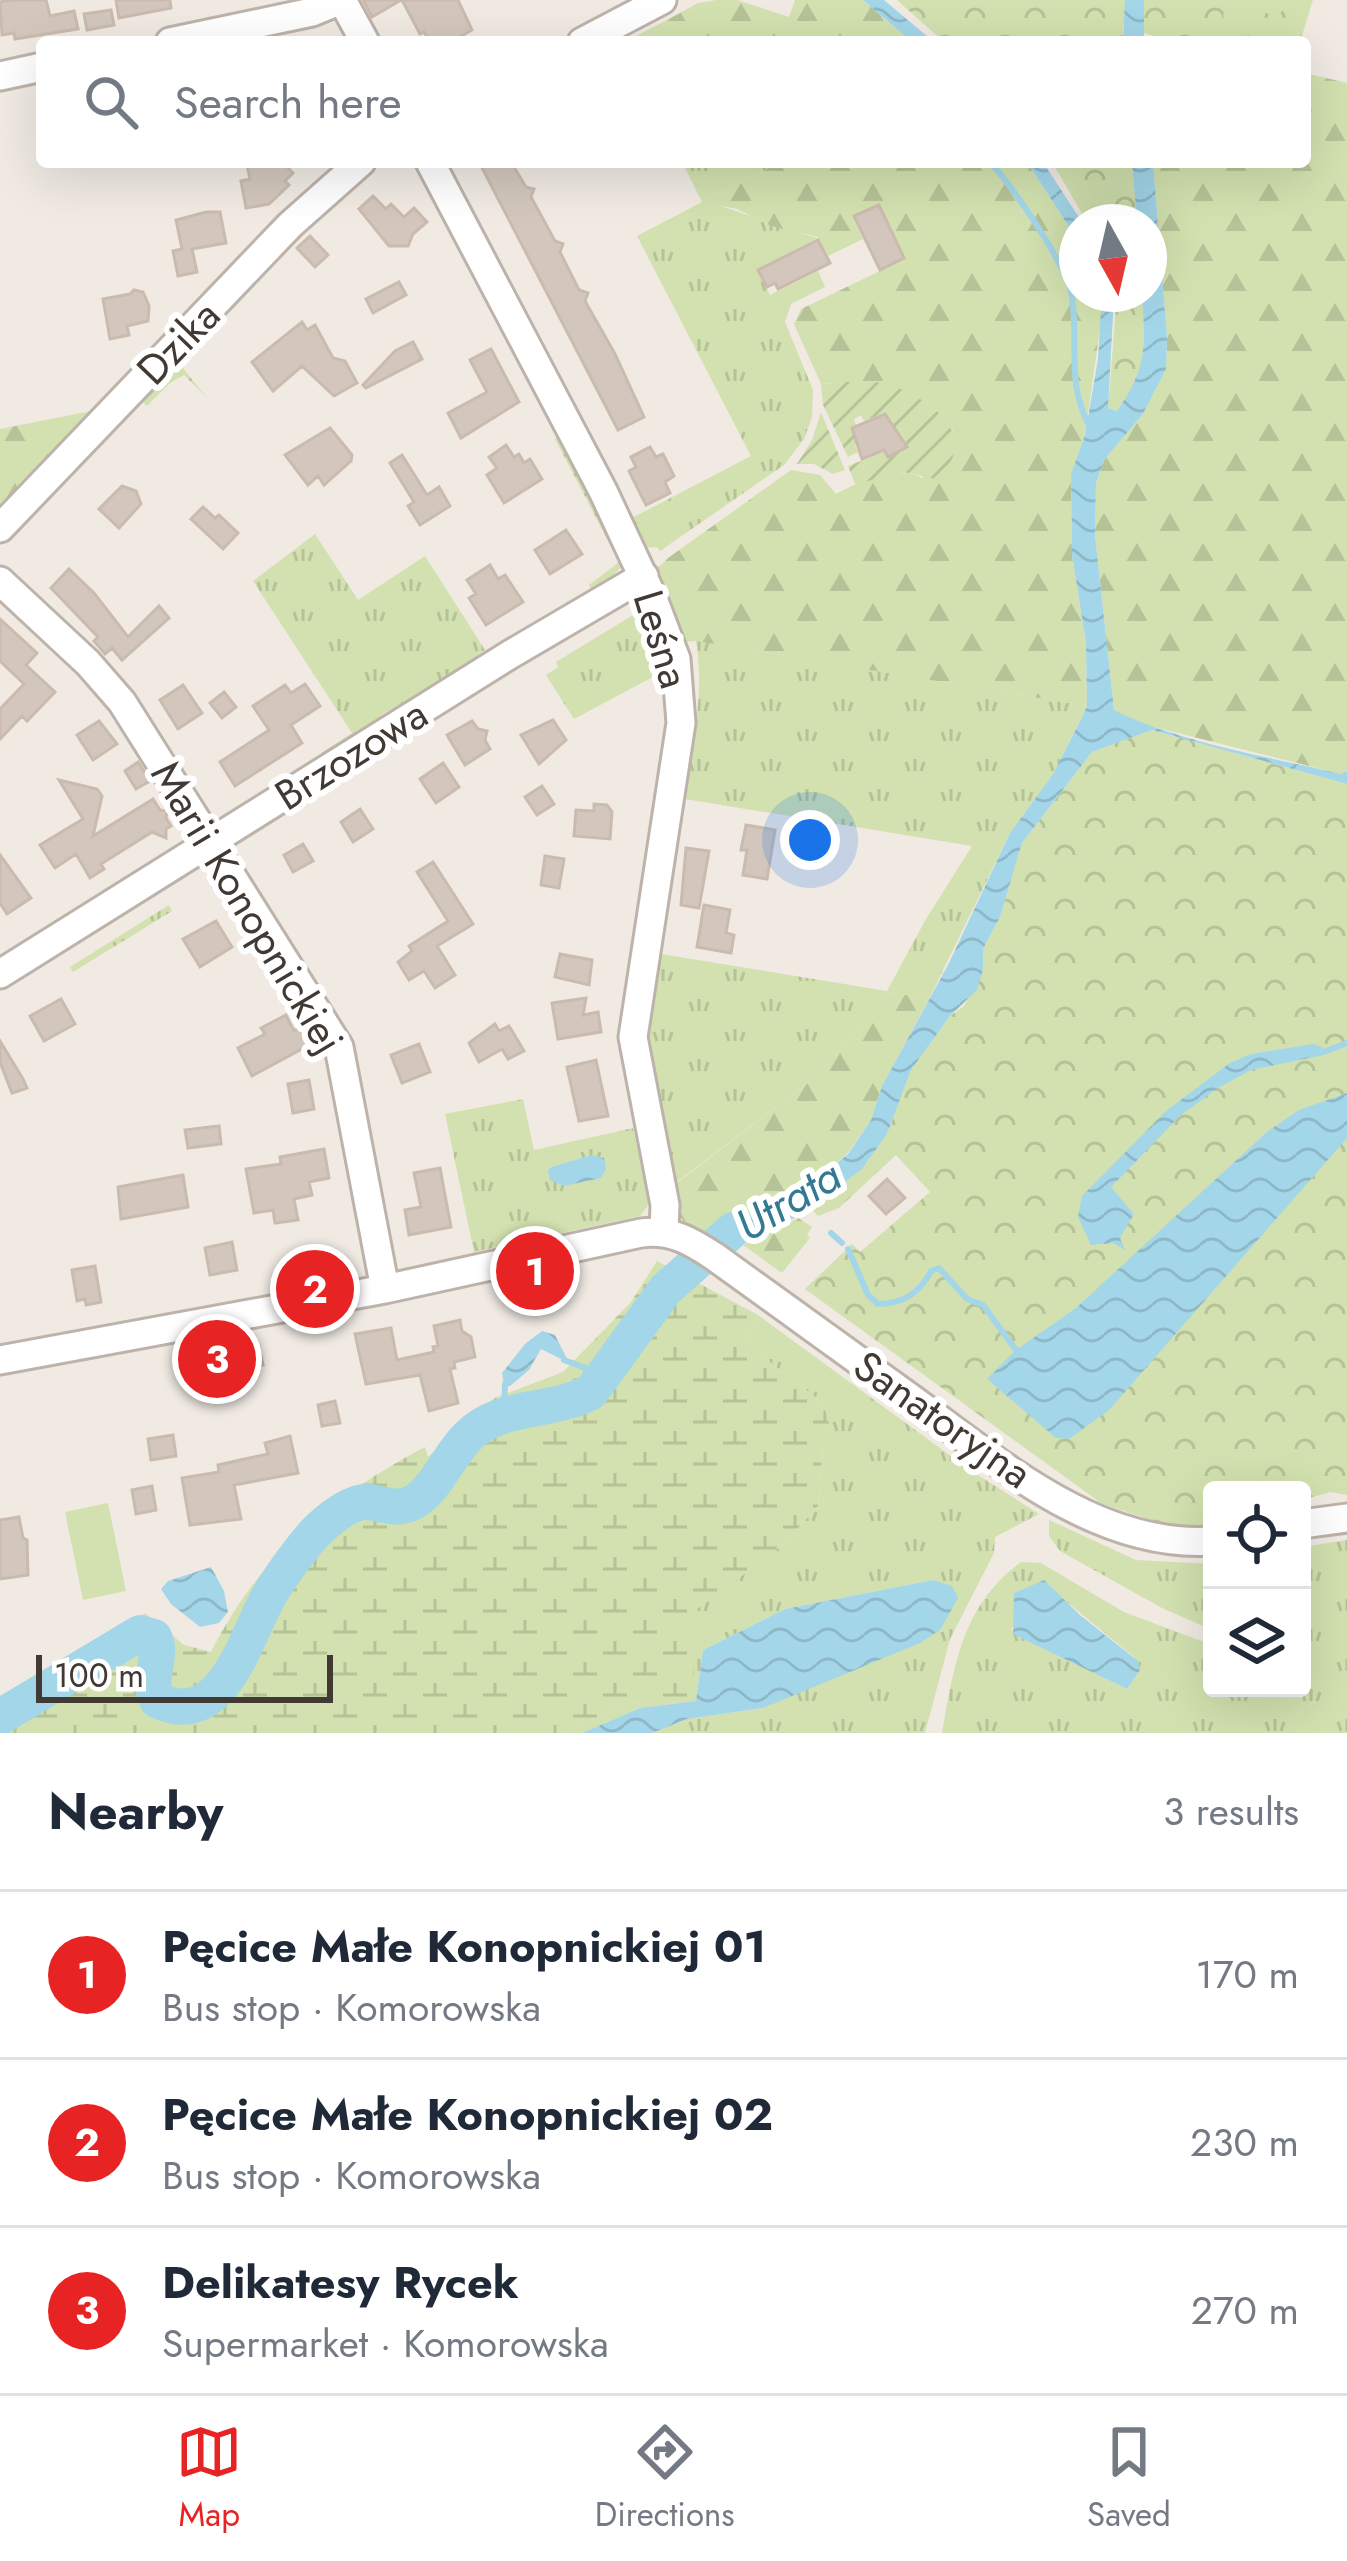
<!DOCTYPE html>
<meta charset="utf-8">
<style>
body{margin:0;font-family:Jost,sans-serif;background:#f6f6f7;color:#1f2937}
.controls{position:absolute;right:36px;bottom:36px;display:grid;overflow:hidden;border-radius:12px;box-shadow:0 12px 48px #0002}
.controls button{width:108px;height:108px;display:grid;place-items:center;padding:0;border:0;border-bottom:3px solid #e0e1e3;background:#fff;color:#1f2937;font:60px sans-serif}
.compass{position:absolute;left:1059px;top:204px;width:108px;height:108px;border-radius:50%;background:#fff;box-shadow:0 12px 48px #0002;rotate:172deg}
.scale{position:absolute;left:36px;bottom:30px;width:297px;box-sizing:border-box;padding-left:12px;border:6px solid #413a34;border-top:0;font-size:33px;line-height:42px;white-space:nowrap;color:#413a34;-webkit-text-stroke:9px #fff;paint-order:stroke}
.you{position:absolute;left:810px;top:840px;width:42px;height:42px;margin:-30px;border:9px solid #fff;border-radius:50%;background:#1a73e8;box-shadow:0 0 0 18px #1a73e833}
.badge{display:grid;place-items:center;width:78px;height:78px;border-radius:50%;background:#e72423;color:#fff;font-size:39px;font-weight:700}
.pin{position:absolute;translate:-50% -50%;border:6px solid #fff;box-shadow:0 3px 12px #0006}
.list{margin:0;padding:0;list-style:none}
h2{display:flex;justify-content:space-between;align-items:center;height:156px;margin:0;padding:0 48px;font-size:51px}
h2 small{font-size:39px;font-weight:400;color:#747a83}
.list li{display:grid;grid-template-columns:78px 1fr auto;gap:36px;align-items:center;box-sizing:border-box;height:168px;padding:0 48px;border-top:3px solid #e0e1e3}
.list b{display:block;font-size:45px;white-space:nowrap}
.list p{margin:0;font-size:39px;white-space:nowrap;color:#747a83}
.list em{font-size:39px;font-style:normal;color:#747a83}
.icon{flex:none;width:66px;height:66px;fill:none;stroke:currentColor;stroke-width:2;stroke-linecap:round;stroke-linejoin:round}
.map{position:relative;flex:none;width:1347px;height:1733px;overflow:hidden}
.search{position:absolute;background:#fff;box-shadow:0 12px 48px #0002;left:36px;right:36px;top:36px;height:132px;display:flex;align-items:center;gap:30px;box-sizing:border-box;padding:0 42px;border-radius:12px;color:#747a83;font-size:45px}
.sheet{height:660px;background:#fff}
nav{display:flex;justify-content:space-around;align-items:center;box-sizing:border-box;height:168px;border-top:3px solid #e0e1e3;background:#fff;font-size:33px;color:#747a83}
nav a{display:grid;justify-items:center;gap:6px}
nav .on{color:#e72423}
.map>svg:first-child{display:block}
.grass{fill:url(#grass-tufts);fill-rule:evenodd}
.forest{fill:url(#forest-firs)}
.wetland{fill:url(#wetland-marsh)}
.park{fill:url(#park-crowns)}
.garden{fill:url(#garden-furrows)}
.pitch{fill:#d2e1af}
.water{fill:url(#water-waves)}
.lines{fill:none;stroke-linecap:round;stroke-linejoin:round}
.stream{stroke:#a3d6e9;stroke-width:6}
.river{stroke:#a3d6e9;stroke-width:36}
.building{fill:#d3c7bd;stroke:#cabbae;stroke-width:3}
.minor-casing{stroke:#bdb3aa;stroke-width:33}
.minor{stroke:#fff;stroke-width:27}
.labels{text-anchor:middle;stroke-width:12;stroke-linejoin:round;paint-order:stroke}
.street-label{font-size:42px;fill:#413a34;stroke:#fff}
.water-label{font-size:45px;font-style:italic;fill:#337994;stroke:#fff}
</style>
<div class="map">
<svg width="1347" height="1733" viewBox="0 0 1347 1733">
<defs>
<pattern id="grass-tufts" width="24" height="20" patternUnits="userSpaceOnUse" patternTransform="scale(3)"><rect width="24" height="20" fill="#d2e1af"/><path d="M3 7l-1-3M5 7V3M7 7l1-3M15 17l-1-3M17 17v-4M19 17l1-3" fill="none" stroke="#b6c297"/></pattern>
<pattern id="forest-firs" width="22" height="20" patternUnits="userSpaceOnUse" patternTransform="scale(3)"><rect width="22" height="20" fill="#d2e1af"/><path d="M5 1l3.5 6h-7zM16 11l3.5 6h-7z" fill="#b6c297"/></pattern>
<pattern id="wetland-marsh" width="20" height="14" patternUnits="userSpaceOnUse" patternTransform="scale(3)"><rect width="20" height="14" fill="#d2e1af"/><path d="M1 5h8M5 5V1M11 12h8M15 12V8" fill="none" stroke="#b6c297"/></pattern>
<pattern id="park-crowns" width="20" height="18" patternUnits="userSpaceOnUse" patternTransform="scale(3)"><rect width="20" height="18" fill="#d2e1af"/><path d="M2 6a3 3 0 1 1 6 0M12 15a3 3 0 1 1 6 0" fill="none" stroke="#b6c297"/></pattern>
<pattern id="garden-furrows" width="10" height="10" patternUnits="userSpaceOnUse" patternTransform="scale(3)"><rect width="10" height="10" fill="#d2e1af"/><path d="M-1 1l2-2M0 10L10 0M9 11l2-2" fill="none" stroke="#b6c297"/></pattern>
<pattern id="water-waves" width="16" height="10" patternUnits="userSpaceOnUse" patternTransform="scale(3)"><rect width="16" height="10" fill="#a3d6e9"/><path d="M0 5q4-4 8 0t8 0" fill="none" stroke="#8eb8c8"/></pattern>
</defs>
<rect width="100%" height="100%" fill="#f0eae3"/>
<path class="grass" d="M669,19L677,42H624Z
M682,162H780L705,201C743,213 779,227 818,238L757,270L770,295L818,271L825,287L791,304L785,322L813,390L812,417L804,439L784,465L660,551L657,547L640,548L628,516L631,513L634,517L751,456L637,236L702,202Z
M315,534L358,600L425,556L485,650L478,655L480,660L395,713L392,709L381,715L384,721L324,761L321,753L352,733L253,581Z
M661,565L697,641L1087,706L1053,774L1010,833L929,999L887,992L849,1041L808,1083L670,1187L642,1045L655,953L887,991L926,919L972,846L685,799C692,747 705,693 696,641L678,642L650,571Z
M643,609L664,671L574,719L546,675L558,667L556,662Z
M169,905L172,911L73,972L70,967Z
M523,1099L534,1150L633,1128L650,1203L640,1216L474,1252L445,1114Z
M758,1315L970,1470L1039,1514L995,1537L994,1553L950,1639L925,1733H652L687,1719L763,1708L933,1580L785,1609L703,1650L696,1701L640,1708L582,1733H563L626,1704L694,1700L676,1624L783,1545L818,1506L823,1449L830,1426L823,1403L745,1343Z
M1049,1520L1136,1560L1212,1564V1630L1162,1608L1060,1551L1049,1536Z
M1347,1540V1733H942C955,1664 961,1607 1021,1562L1041,1563L1124,1612L1212,1645V1688H1302V1547ZM1057,1594L1134,1657L1140,1670L1127,1689L1014,1634L1011,1629Z"/>
<path class="forest" d="M717,0H737L789,17L795,0H863L912,42H677L669,19L698,3Z
M1305,73L1347,83V771L1341,774L1142,724L1114,710L1095,535L1096,483L1104,460L1143,414L1166,369L1167,337L1153,162H1305Z
M780,162H1027L1077,239V294H1102L1103,307L1085,435L1071,474L1072,555L1086,643L1087,706L696,641L661,565L668,558L791,470L820,475L836,494C859,482 897,463 922,478L953,431C916,383 877,379 821,384L794,324L801,309L905,259L879,204L853,216L863,239L828,256L818,237L771,226L737,209L703,202Z
M96,410L0,510V429Z
M887,992L929,999L882,1086L871,1120L847,1154L803,1191L717,1226L705,1239C682,1224 676,1214 670,1188L808,1083L849,1041Z
M798,1218L812,1227L807,1235L810,1238L782,1273L743,1245Z"/>
<path class="wetland" d="M657,1261L758,1315L745,1343L823,1403L830,1426L823,1449L818,1506L783,1545L677,1624L693,1639L694,1701L626,1704L563,1733H0V1697L145,1613L184,1645L211,1652C261,1554 329,1498 425,1447L428,1457L495,1398L563,1372L631,1302Z"/>
<path class="park" d="M897,0H1313L1300,42H1172L1123,26V42H944Z
M1052,162H1132L1137,222H1087Z
M1117,294H1142C1145,346 1148,368 1117,411L1108,408Z
M1152,730L1347,784V1495L1330,1492L1302,1500V1490H1212V1526L1208,1527L1173,1528L1101,1503L805,1289L852,1244L860,1252L930,1192L896,1155L839,1208L818,1216L810,1208L862,1169L887,1134L911,1070L950,1016L964,1006L983,970V949L1000,917L1022,843L1092,752Z"/>
<path class="garden" d="M179,363L206,397L184,375L170,383L147,406L142,401Z
M846,382C863,382 880,380 896,387C936,403 982,439 936,479L904,472L855,484L848,466L884,452L888,458L908,447L885,413L864,421L861,415L854,419L856,425L852,428L859,443L855,446L858,452L848,457L823,405L821,384Z
M821,412L845,470L833,474L814,464H797L812,440Z
M560,437L624,564L610,579L613,584L594,595L589,585L619,562L555,439Z"/>
<path class="pitch" d="M1248,0H1296L1280,13L1284,33L1280,42H1274L1280,30C1272,9 1253,4 1233,9L1228,24L1233,30L1266,42H1237C1229,34 1221,23 1224,11L1231,4Z
M108,1503L126,1591L83,1600L65,1512Z"/>
<path class="water" d="M863,0H884L934,42H912Z
M1125,0H1144V42H1123Z
M1027,162H1043L1082,222H1077V239Z
M1132,162H1153L1167,337L1166,369L1143,414L1104,460L1096,483L1095,535L1114,710C1177,742 1270,757 1341,774L1347,771V784L1152,730L1092,752L1022,843L1000,917L983,949V970L977,990L950,1016L911,1070L887,1134L862,1169L802,1215L732,1241L721,1250L705,1239L717,1226L803,1191L848,1154L871,1120L882,1086L949,963L1010,833L1053,774L1081,719L1087,706L1086,643L1072,555L1071,474L1085,435L1098,359L1102,294L1114,296L1108,408L1117,411C1148,367 1145,346 1142,294H1149V222H1137Z
M1313,1044L1322,1047L1324,1055L1251,1070L1218,1088L1181,1115L1111,1187L1134,1214L1120,1238L1125,1250L1113,1243L1091,1245L1078,1217L1082,1196L1166,1111L1230,1063L1251,1054Z
M1347,1093V1138L1109,1410L1069,1439L1056,1438L987,1379L1016,1350L1076,1308L1268,1131L1299,1110Z
M592,1155L604,1158L606,1169L601,1178L564,1186L550,1180L548,1170L552,1167Z
M542,1331L555,1335L569,1363L541,1349L529,1370L510,1386H504L502,1373L525,1344Z
M211,1567L224,1591L228,1612L219,1623L200,1627L171,1604L161,1589L168,1581Z
M933,1580L952,1586L958,1598L940,1630L920,1643L763,1708L687,1719L652,1733H582L640,1708L696,1701L703,1650L785,1609Z
M1044,1580L1080,1615L1138,1661L1140,1670L1127,1689L1013,1634L1014,1593Z"/>
<g class="lines">
<path class="stream" d="M990,162C1013,187 1067,265 1072,297C1079,343 1066,383 1089,425
M1323,1052L1347,1043
M831,1233L842,1243
M848,1249L868,1295L878,1304C903,1304 920,1293 931,1271L939,1268L967,1299L983,1305L1016,1350
M564,1360L605,1375
M504,1417L505,1384"/>
<path class="river" d="M0,1717L140,1633L154,1637C164,1657 146,1678 157,1700C224,1733 246,1634 270,1594C281,1576 294,1558 307,1542C319,1527 348,1501 367,1502C383,1503 396,1511 412,1503C441,1488 452,1440 486,1423C517,1406 557,1410 591,1392L666,1289L733,1230"/>
</g>
<path class="building" d="M11,0H46L50,16L74,11L78,29L15,39L14,33L2,35L0,2Z
M116,0H170L171,8L119,18Z
M363,0H401L372,17Z
M402,0H458L472,30L451,42H430L424,32L420,34Z
M111,10L114,25L87,30L84,14Z
M263,162H282L293,173L285,181L289,185L269,204L246,208L241,181L250,179L247,165Z
M479,162H511L526,187L534,189L531,197L555,241L563,244L560,252L579,290L588,293L585,301L615,354L644,417L618,430Z
M373,196L386,209L391,204L404,217L414,208L427,222L413,234L408,246H389L359,209Z
M879,205L904,258L880,270L854,216Z
M206,212H220L226,243L192,249L197,272L178,276L173,251L182,249L176,220Z
M310,236L328,255L315,267L297,248Z
M818,240L830,263L778,289L775,283L767,287L758,270Z
M399,282L406,295L373,313L366,299Z
M134,290L143,292L149,306L148,321L127,326L129,335L110,339L103,299L130,294Z
M302,322L307,330L315,325L333,358L345,361L357,383L334,396L302,366L273,391L252,362Z
M413,342L422,359L366,388L363,385L395,351Z
M491,349L519,402L461,438L448,413L487,392L470,360Z
M885,414L907,447L888,457L884,450L862,459L852,428Z
M330,428L352,455L351,461L324,485L318,476L308,485L285,455Z
M506,445L514,457L519,454L524,463L530,459L542,479L504,503L487,475L497,468L489,457Z
M650,447L656,457L663,454L674,476L665,482L670,493L646,505L629,471L636,467L631,457Z
M402,455L427,495L439,487L450,506L420,525L408,506L414,502L390,463Z
M122,486L136,491L141,504L119,528L99,509Z
M203,507L215,518L219,515L238,533L223,549L191,519Z
M566,530L582,554L550,574L535,550Z
M490,565L498,579L505,575L523,602L486,625L469,598L476,594L467,580Z
M69,569L94,593L128,637L159,606L169,618L122,660L112,648L105,654L94,641L98,637L51,588Z
M0,619L37,653L26,665L55,692L27,721L22,716L0,739V709L24,684L0,661Z
M305,684L320,706L291,725L302,743L235,786L220,762L269,730L253,706L285,685L291,693Z
M183,685L202,713L178,729L160,700Z
M224,692L236,707L222,718L210,703Z
M553,720L566,740L539,764L521,735Z
M99,721L117,744L93,760L77,735Z
M472,721L478,729L487,731L485,740L490,749L465,765L447,735Z
M138,762L150,781L136,789L125,771Z
M443,763L459,787L436,803L420,779Z
M59,780L97,789L102,796L93,836L153,799L160,810L167,811L166,818L171,826L166,829V838L152,832L101,864L104,869L90,878L76,854L55,868L40,845L83,819Z
M542,786L554,804L537,815L525,797Z
M594,804L607,805L612,812L610,839L574,836L576,810L594,811Z
M360,809L373,829L353,842L341,822Z
M746,825L775,830L767,879L743,875L747,850H741Z
M303,844L313,861L293,872L284,855Z
M686,848L709,851L699,908L681,905Z
M0,855L31,898L7,914L0,903Z
M545,856L564,859L559,888L541,885Z
M433,862L473,924L437,946L455,975L435,988L424,971L409,980L398,962L412,951L409,946L448,921L417,872Z
M704,905L730,910L726,933L734,935L731,953L697,947Z
M216,921L232,947L200,967L183,939Z
M560,954L592,960L589,985L555,977Z
M586,998L583,1015L598,1012L601,1032L558,1039L552,1003Z
M61,999L75,1024L44,1041L30,1016Z
M286,1015L294,1031L300,1027L309,1045L252,1076L238,1048L265,1034L261,1028Z
M495,1024L499,1031L509,1026L524,1051L508,1059L502,1049L479,1062L469,1043Z
M0,1041L23,1079L27,1088L12,1093L0,1062Z
M419,1044L430,1072L402,1083L391,1055Z
M596,1060L608,1116L579,1121L567,1067Z
M309,1080L314,1109L293,1113L288,1084Z
M219,1126L221,1144L188,1148L185,1130Z
M324,1149L329,1178L309,1182L312,1195L294,1199L298,1220L275,1223L273,1210L254,1213L246,1169L281,1164L280,1157Z
M440,1168L451,1227L409,1235L405,1210L421,1207L414,1173Z
M183,1175L188,1207L121,1219L118,1187Z
M887,1179L905,1198L886,1214L869,1196Z
M232,1242L237,1270L210,1275L205,1248Z
M95,1266L101,1302L86,1305L85,1299L77,1301L72,1270Z
M460,1320L462,1331L471,1337L475,1357L454,1362L455,1368L450,1369L458,1403L429,1411L420,1375L366,1384L355,1334L391,1328L397,1360L434,1352L433,1347L438,1346L434,1326Z
M259,1346L263,1365L225,1373L228,1387L209,1391L202,1359Z
M335,1401L340,1423L322,1426L318,1405Z
M173,1435L176,1456L151,1460L148,1439Z
M290,1436L298,1473L234,1485L241,1519L190,1525L182,1478L219,1472L218,1465L268,1454L265,1443Z
M152,1486L156,1510L136,1514L132,1490Z
M19,1517L23,1538L27,1540L28,1575L0,1579V1520Z"/>
<g class="lines">
<g class="minor-casing">
<path id="minor" d="M342,0L365,42
M170,42L312,12L341,0
M582,42L662,0
M0,76L42,67
M430,162L603,491L652,596L676,659L681,723L633,1037L665,1205L664,1232
M0,528L290,225L361,162
M0,581L88,663L122,702L339,1047L385,1289
M0,974L511,654L644,576
M0,1360L385,1289L641,1233C671,1229 691,1241 715,1257C777,1302 840,1347 902,1392C993,1457 1094,1549 1212,1541
M1302,1524L1347,1518"/>
</g>
<use href="#minor" class="minor"/>
</g>
<g class="labels">
<g class="street-label">
<text transform="translate(178 342) rotate(-46)" y="15">Dzika</text>
<text transform="translate(662 639) rotate(73)" y="15">Leśna</text>
<text transform="translate(351 754) rotate(-32)" y="15">Brzozowa</text>
<text transform="translate(248 907) rotate(59)" y="15">Marii Konopnickiej</text>
<text transform="translate(943 1419) rotate(35)" y="15">Sanatoryjna</text>
</g>
<g class="water-label">
<text transform="translate(788 1200) rotate(-31)" y="16">Utrata</text>
</g>
</g>
</svg>
<div class="controls">
<button><svg class="icon" aria-label="locate" viewBox="0 0 24 24"><circle cx="12" cy="12" r="6"/><path d="M12 2v4M12 18v4M2 12h4M18 12h4"/></svg></button>
<button><svg class="icon" aria-label="layers" viewBox="0 0 24 24"><path d="M12 4l9 5-9 5-9-5zM3 14l9 5 9-5"/></svg></button>
</div>
<svg class="compass" viewBox="-18 -18 36 36"><path d="M0-13l5 13h-10z" fill="#e53935"/><path d="M0 13l5-13h-10z" fill="#747a83"/></svg>
<div class="scale">100 m</div>
<div class="you"></div>
<div class="pin badge" style="left:535px;top:1271px">1</div>
<div class="pin badge" style="left:315px;top:1289px">2</div>
<div class="pin badge" style="left:217px;top:1359px">3</div>
<div class="search"><svg class="icon" aria-label="search" viewBox="0 0 24 24"><circle cx="10" cy="10" r="6"/><path d="M15 15l6 6"/></svg>Search here</div>
</div>
<section class="sheet">
<h2>Nearby<small>3 results</small></h2>
<ul class="list">
<li><span class="badge">1</span><div><b>Pęcice Małe Konopnickiej 01</b><p>Bus stop · Komorowska</p></div><em>170 m</em></li>
<li><span class="badge">2</span><div><b>Pęcice Małe Konopnickiej 02</b><p>Bus stop · Komorowska</p></div><em>230 m</em></li>
<li><span class="badge">3</span><div><b>Delikatesy Rycek</b><p>Supermarket · Komorowska</p></div><em>270 m</em></li>
</ul>
</section>
<nav>
<a class="on"><svg class="icon" aria-label="map" viewBox="0 0 24 24"><path d="M3 6l6-2 6 2 6-2v14l-6 2-6-2-6 2zM9 4v14M15 6v14"/></svg>Map</a>
<a><svg class="icon" aria-label="directions" viewBox="0 0 24 24"><path d="M12 3l9 9-9 9-9-9zM9 14v-3h6M13 9l2 2-2 2"/></svg>Directions</a>
<a><svg class="icon" aria-label="saved" viewBox="0 0 24 24"><path d="M7 4h10v16l-5-4-5 4z"/></svg>Saved</a>
</nav>
